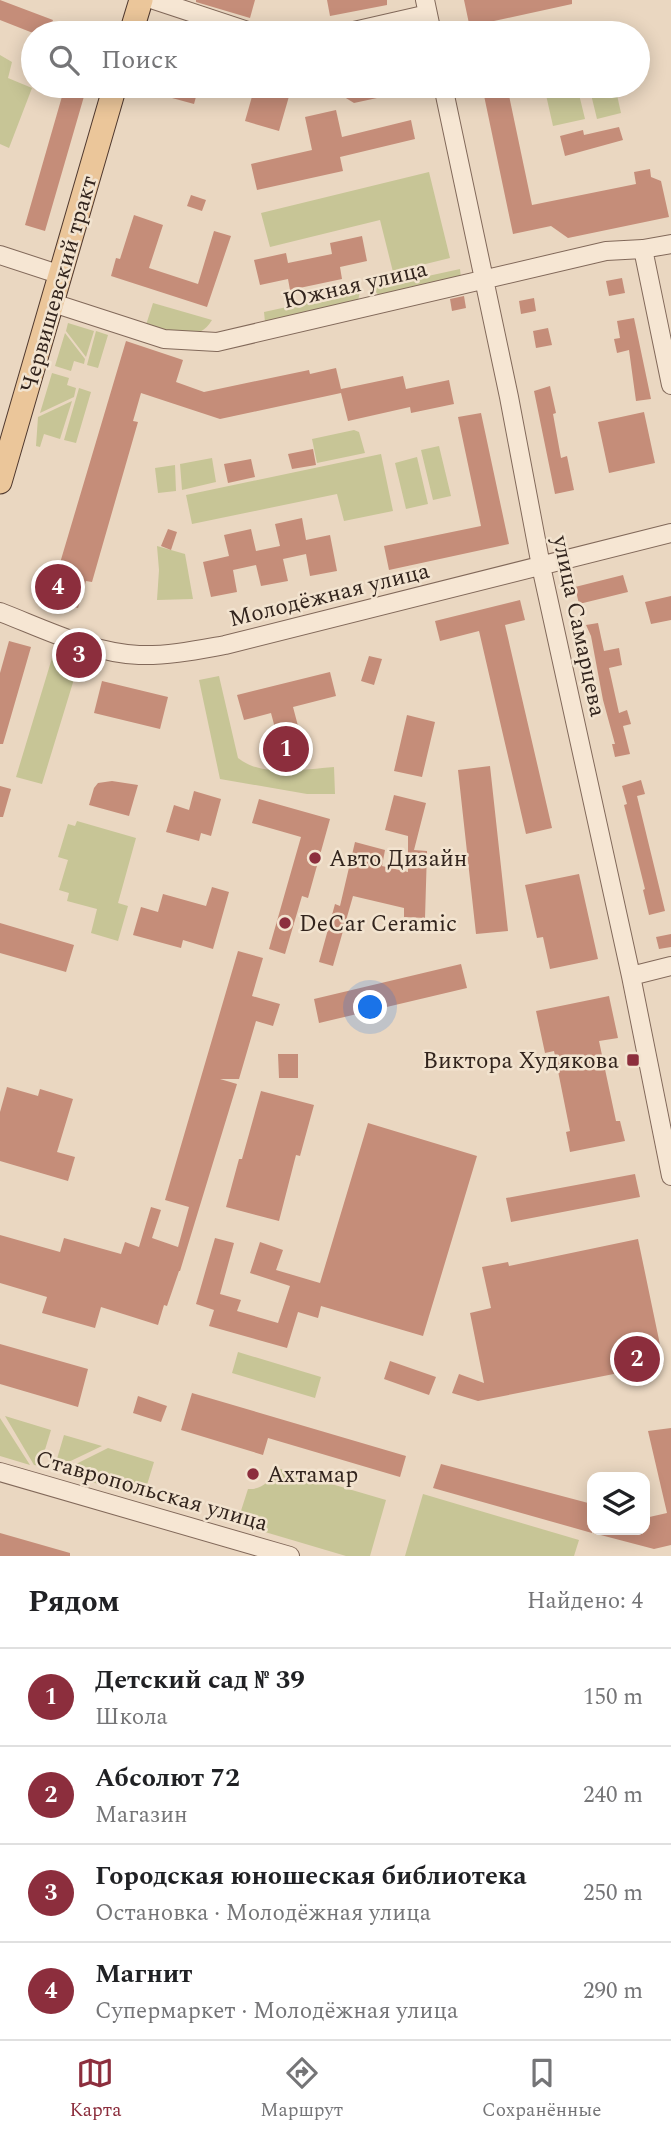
<!DOCTYPE html>
<html lang="ru">
<meta charset="utf-8">
<style>
body{margin:0;font-family:Spectral,serif;background:#f6f6f6;color:#202124}
.controls{position:absolute;right:21px;bottom:21px;display:grid;overflow:hidden;border-radius:14px;box-shadow:0 4px 18px #0003}
.controls button{width:63px;height:63px;display:grid;place-items:center;padding:0;border:0;border-bottom:2px solid #e0e0e0;background:#fff;color:#202124;font:35px sans-serif}
.you{position:absolute;left:371px;top:1008px;width:24px;height:24px;margin:-18px;border:5px solid #fff;border-radius:50%;background:#1a73e8;box-shadow:0 0 0 10px #1a73e833}
.badge{display:grid;place-items:center;width:46px;height:46px;border-radius:50%;background:#8c2e3d;color:#fff;font-size:23px;font-weight:700}
.pin{position:absolute;translate:-50% -50%;border:4px solid #fff;box-shadow:0 2px 7px #0006}
.list{margin:0;padding:0;list-style:none}
h2{display:flex;justify-content:space-between;align-items:center;height:91px;margin:0;padding:0 28px;font-size:30px}
h2 small{font-size:23px;font-weight:400;color:#757577}
.list li{display:grid;grid-template-columns:46px 1fr auto;gap:21px;align-items:center;box-sizing:border-box;height:98px;padding:0 28px;border-top:2px solid #e0e0e0}
.list b{display:block;font-size:26px;white-space:nowrap}
.list p{margin:0;font-size:23px;white-space:nowrap;color:#757577}
.list em{font-size:23px;font-style:normal;color:#757577}
.icon{flex:none;width:38px;height:38px;fill:none;stroke:currentColor;stroke-width:2;stroke-linecap:round;stroke-linejoin:round}
.map{position:relative;flex:none;width:671px;height:1556px;overflow:hidden}
.search{position:absolute;background:#fff;box-shadow:0 4px 18px #0003;left:21px;right:21px;top:21px;height:77px;display:flex;align-items:center;gap:18px;box-sizing:border-box;padding:0 24px;border-radius:38px;color:#757577;font-size:26px}
.sheet{height:483px;background:#fff}
nav{display:flex;justify-content:space-around;align-items:center;box-sizing:border-box;height:98px;border-top:2px solid #e0e0e0;background:#fff;font-size:19px;color:#757577}
nav a{display:grid;justify-items:center;gap:4px}
nav .on{color:#8c2e3d}
.map>svg:first-child{display:block}
.green{fill:#c7c596}
.building{fill:#c58d79}
.lines{fill:none;stroke-linecap:round;stroke-linejoin:round}
.minor-casing{stroke:#82695a;stroke-width:20}
.major-casing{stroke:#4f382e;stroke-width:25}
.minor{stroke:#f6e6d3;stroke-width:18}
.major{stroke:#ebc69a;stroke-width:23}
.poi-dot{fill:#8c2e3d;stroke:#f2e3cf;stroke-width:2.5}
.labels{text-anchor:middle;stroke-width:5;stroke-linejoin:round;paint-order:stroke}
.street-label{font-size:23px;fill:#32241d;stroke:#f2e3cf}
.poi-label{font-size:23px;fill:#32241d;stroke:#f2e3cf;text-anchor:start}
</style>
<div class="map">
<svg width="671" height="1556" viewBox="0 0 671 1556">
<rect width="100%" height="100%" fill="#ead7c1"/>
<path class="green" d="M0,55L12,62L8,78L32,88L9,148L0,144Z
M544,86H577L585,119L553,126Z
M589,86H615L621,113L597,119Z
M429,172L450,258L393,272L380,220L270,247L261,213Z
M460,269L461,278L379,296L373,288Z
M360,291L358,301L265,322L264,312Z
M153,303L212,320C197,346 168,331 146,325Z
M68,323L94,331L86,357L66,331Z
M96,331L108,335L98,368L87,365Z
M65,333L85,359L84,364L74,361L71,371L55,366Z
M52,373L69,378L67,385L76,388L74,397L40,413Z
M79,388L91,392L76,443L64,440Z
M72,401L60,439L44,434L40,447L36,446L38,417Z
M354,430L359,432L365,453L317,463L312,439Z
M439,446L451,496L433,500L421,450Z
M381,454L393,511L344,521L337,494L192,524L186,495Z
M417,457L428,504L406,509L395,463Z
M212,458L216,482L182,490L180,464Z
M175,465L176,491L158,493L155,468Z
M157,546L185,554L193,599L157,600L159,570Z
M52,658L78,666L42,784L16,777Z
M219,676L238,758C263,778 304,769 334,767L335,794H307L220,779L199,680Z
M77,821L136,838L118,903L128,906L118,941L91,933L97,909L67,901L69,893L59,890L68,860L58,857L68,824L75,826Z
M238,1352L321,1377L315,1398L232,1373Z
M5,1416L51,1430L40,1466L34,1465Z
M0,1418L30,1465L0,1456Z
M64,1435L102,1446L54,1469Z
M108,1448L154,1462L143,1498L60,1472Z
M277,1468L386,1500L370,1556H346L241,1525L239,1517L248,1489C263,1490 270,1480 277,1468Z
M423,1494L579,1540L574,1556H405Z"/>
<path class="building" d="M0,0L53,20L48,33H33L0,20Z
M196,0H255L250,18L196,2Z
M327,0H387V5L330,16Z
M464,0H572V4L494,21L496,33H471Z
M65,86H87L45,231L25,225Z
M176,86H199L194,104L172,98Z
M255,86H292L279,131L245,121Z
M339,86H386L377,98L354,103L341,95Z
M482,86H507L532,205L636,184L634,172L650,169L651,177L661,181L669,217L568,238L551,226L513,234Z
M336,110L342,137L411,120L415,139L340,157L343,171L257,190L251,164L312,150L305,117Z
M619,127L623,140L565,156L560,136L583,130L584,135Z
M191,195L206,200L202,211L187,206Z
M134,215L163,225L149,268L198,284L214,231L231,236L207,307L111,276L116,258L120,259Z
M362,236L367,261L340,267L342,279L290,290L288,279L260,285L254,260L286,253L288,263L332,254L330,243Z
M622,278L625,293L609,296L606,281Z
M464,296L466,308L452,311L450,299Z
M534,298L536,311L521,314L519,301Z
M634,318L651,399L636,401L629,350L617,353L614,339L620,338L617,321Z
M548,328L552,345L536,348L533,331Z
M126,341L183,360L176,382L204,392L309,370L310,374L336,368L341,389L403,376L406,389L449,380L454,404L411,413L410,407L348,421L341,393L220,419L141,393L133,421L138,422L100,554L92,582L86,581L78,608L49,600Z
M550,386L556,413L553,414L561,458L567,456L574,490L555,494L534,391Z
M644,412L655,463L609,473L598,422Z
M481,413L509,544L389,570L384,546L481,526L458,417Z
M313,449L316,465L292,469L288,454Z
M251,459L255,477L228,483L224,464Z
M302,518L306,540L330,535L337,571L310,576L306,554L283,559L288,581L261,586L256,565L233,570L237,592L211,597L203,562L229,556L224,535L251,529L256,551L280,546L275,524Z
M168,529L177,532L171,550L161,546Z
M623,575L628,592L579,604L575,587Z
M671,596V620L651,624L645,602Z
M520,600L525,620L505,625L552,828L526,834L479,631L440,641L435,621Z
M598,623L604,651L619,648L622,665L609,668L619,713L627,710L631,724L623,726L630,754L615,757L612,744H615L603,700L591,636L586,625Z
M9,641L31,647L3,744H0V673Z
M369,656L382,659L374,685L361,681Z
M330,672L336,696L293,707L306,756L284,762L271,713L244,720L237,695Z
M102,681L168,697L160,729L94,713Z
M407,715L435,722L422,777L394,771Z
M490,766L508,931L476,934L458,770Z
M641,780L645,794L637,796L665,911L649,915L643,890L645,889L624,805L627,804L622,786Z
M112,781L138,785L129,816L89,805L94,788L98,783Z
M0,786L11,789L3,817H0Z
M194,791L221,799L211,836L201,833L199,841L166,832L174,805L189,810Z
M394,795L426,803L414,850L427,851L425,918L404,917V908L353,896L333,966L319,962L335,904L340,906L355,842L385,850L382,866L408,872V836L385,830Z
M259,799L330,819L308,898L302,896L285,954L269,949L301,837L252,823Z
M579,874L598,959L550,969L543,937L537,938L525,885Z
M212,887L229,892L213,949L183,940L181,948L133,935L141,907L158,912L163,894L206,906Z
M0,923L74,945L66,972L0,953Z
M671,934V947L659,949L656,937Z
M238,951L263,958L252,996L280,1004L273,1026L256,1021L239,1079H220L237,1084L180,1271H179L167,1306L164,1305L158,1325L101,1307L95,1328L42,1313L47,1297L0,1283V1235L60,1252L64,1238L121,1254L125,1242L139,1247L151,1207L161,1210L152,1238L178,1247L189,1207L165,1200Z
M461,964L467,988L319,1023L314,999Z
M609,996L618,1038L599,1041L616,1121H620L625,1141L570,1152L566,1132L570,1131L554,1051L545,1053L536,1011Z
M278,1054H298V1078H279Z
M7,1087L38,1096L40,1089L73,1099L57,1152L75,1157L68,1181L0,1161V1112Z
M261,1091L314,1105L300,1156L296,1155L279,1221L226,1207L239,1159H242Z
M368,1123L477,1156L423,1336L321,1306L318,1318L298,1312L287,1348L209,1326L214,1310L196,1304L215,1238L234,1243L220,1294L241,1300L237,1311L278,1323L290,1286L250,1273L260,1242L283,1250L276,1270L320,1283Z
M635,1174L640,1197L511,1222L506,1198Z
M638,1239L664,1364L478,1401L452,1393L459,1374L484,1383L470,1313L491,1308L482,1267L508,1262L509,1266Z
M0,1344L88,1369L78,1407L0,1384Z
M390,1361L436,1377L429,1395L384,1379Z
M192,1393L406,1456L400,1477L268,1438L263,1455L181,1430Z
M138,1396L167,1406L161,1422L133,1413Z
M671,1428V1545L654,1549L593,1533L594,1530H645V1518L667,1513L648,1431Z
M441,1464L592,1504V1533L433,1488Z
M0,1533L70,1553V1556H0Z"/>
<g class="lines">
<g class="minor-casing">
<path id="minor" d="M154,0L254,33
M425,0L432,33
M345,33L428,14
M443,86L509,397L541,566L631,976L671,1176
M643,249L671,385
M0,255L61,275
M53,303L164,339L217,342L606,251L643,249L671,244
M0,612C44,629 92,653 139,655C168,656 197,650 225,645L671,533
M631,976L671,966
M0,1472L290,1556"/>
</g>
<g class="major-casing">
<path id="major" d="M131,33L141,0
M0,482L115,86"/>
</g>
<use href="#minor" class="minor"/>
<use href="#major" class="major"/>
</g>
<g class="poi-dot">
<circle cx="315" cy="858" r="7"/>
<circle cx="285" cy="923" r="7"/>
<rect x="626" y="1053" width="14" height="14" rx="3.5"/>
<circle cx="253" cy="1474" r="7"/>
</g>
<g class="labels">
<g class="street-label">
<text transform="translate(58 284) rotate(-74)" y="8">Червишевский тракт</text>
<text transform="translate(355 284) rotate(-13)" y="8">Южная улица</text>
<text transform="translate(329 594) rotate(-14)" y="8">Молодёжная улица</text>
<text transform="translate(580 626) rotate(78)" y="8">улица Самарцева</text>
<text transform="translate(152 1490) rotate(16)" y="8">Ставропольская улица</text>
</g>
<g class="poi-label">
<text x="329" y="866">Авто Дизайн</text>
<text x="299" y="931">DeCar Ceramic</text>
<text x="619" y="1068" text-anchor="end">Виктора Худякова</text>
<text x="267" y="1482">Ахтамар</text>
</g>
</g>
</svg>
<div class="controls">
<button><svg class="icon" aria-label="layers" viewBox="0 0 24 24"><path d="M12 4l9 5-9 5-9-5zM3 14l9 5 9-5"/></svg></button>
</div>
<div class="you"></div>
<div class="pin badge" style="left:286px;top:749px">1</div>
<div class="pin badge" style="left:637px;top:1359px">2</div>
<div class="pin badge" style="left:79px;top:655px">3</div>
<div class="pin badge" style="left:58px;top:587px">4</div>
<div class="search"><svg class="icon" aria-label="search" viewBox="0 0 24 24"><circle cx="10" cy="10" r="6"/><path d="M15 15l6 6"/></svg>Поиск</div>
</div>
<section class="sheet">
<h2>Рядом<small>Найдено: 4</small></h2>
<ul class="list">
<li><span class="badge">1</span><div><b>Детский сад № 39</b><p>Школа</p></div><em>150 m</em></li>
<li><span class="badge">2</span><div><b>Абсолют 72</b><p>Магазин</p></div><em>240 m</em></li>
<li><span class="badge">3</span><div><b>Городская юношеская библиотека</b><p>Остановка · Молодёжная улица</p></div><em>250 m</em></li>
<li><span class="badge">4</span><div><b>Магнит</b><p>Супермаркет · Молодёжная улица</p></div><em>290 m</em></li>
</ul>
</section>
<nav>
<a class="on"><svg class="icon" aria-label="map" viewBox="0 0 24 24"><path d="M3 6l6-2 6 2 6-2v14l-6 2-6-2-6 2zM9 4v14M15 6v14"/></svg>Карта</a>
<a><svg class="icon" aria-label="directions" viewBox="0 0 24 24"><path d="M12 3l9 9-9 9-9-9zM9 14v-3h6M13 9l2 2-2 2"/></svg>Маршрут</a>
<a><svg class="icon" aria-label="saved" viewBox="0 0 24 24"><path d="M7 4h10v16l-5-4-5 4z"/></svg>Сохранённые</a>
</nav>
